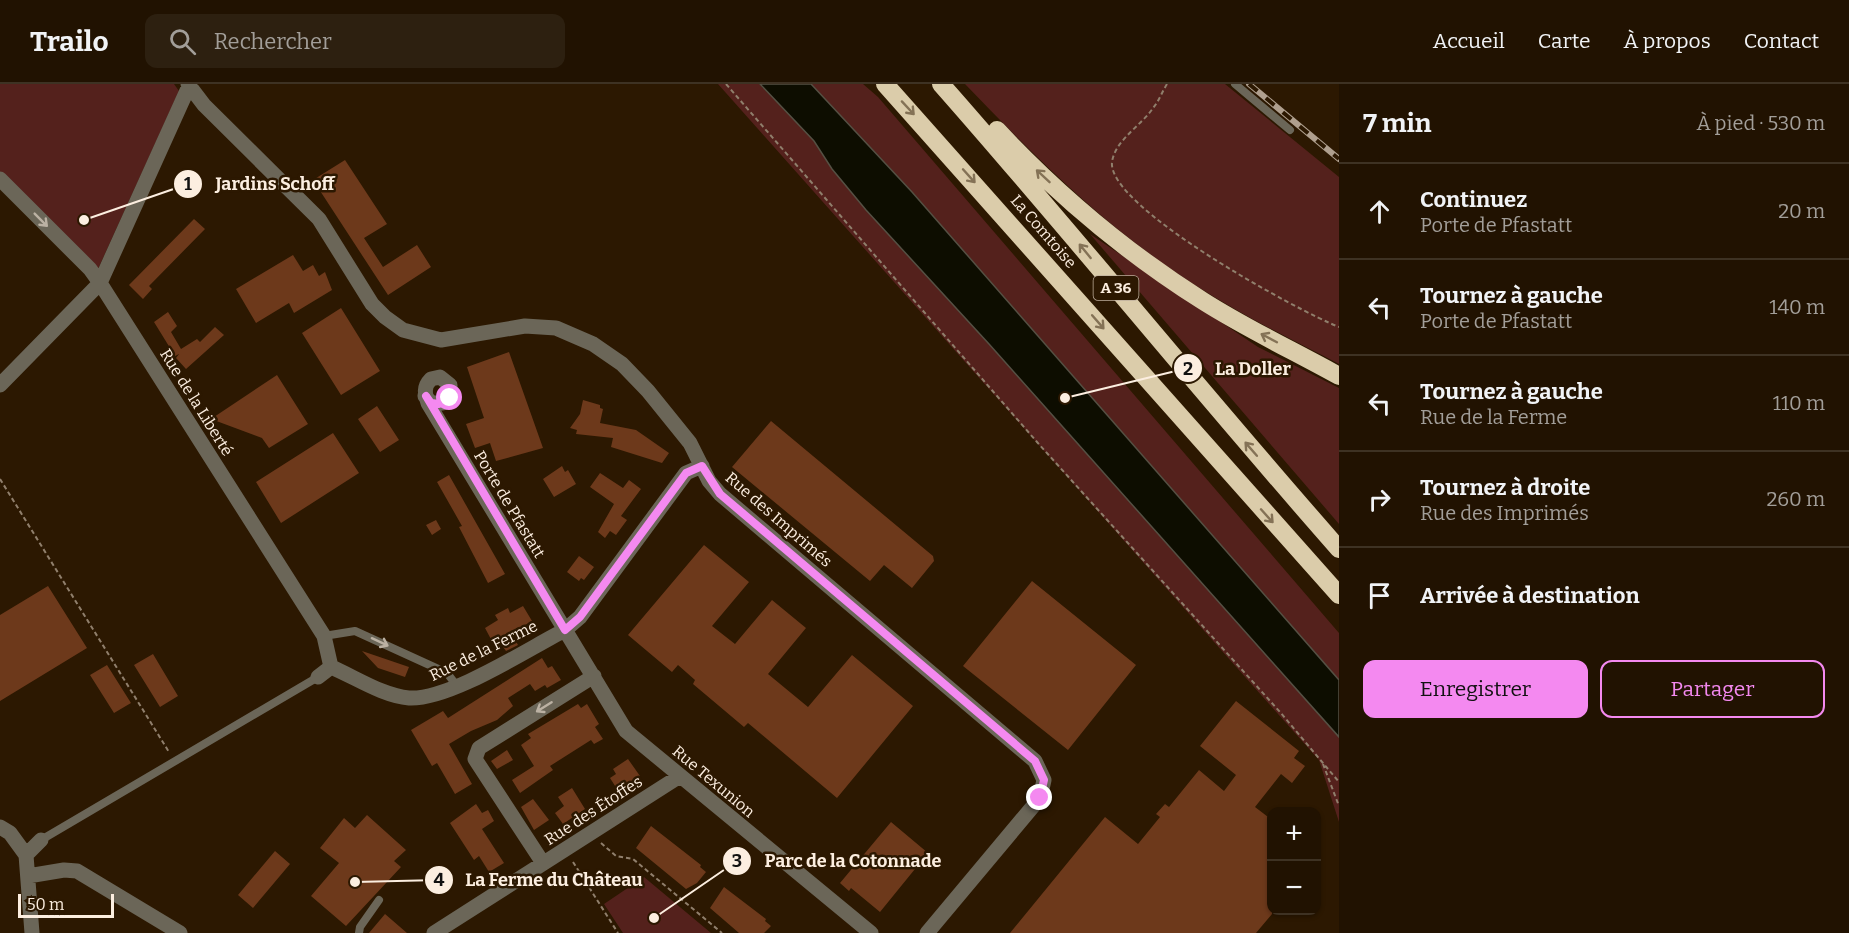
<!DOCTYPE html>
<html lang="fr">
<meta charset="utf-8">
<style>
body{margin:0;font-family:Bitter,serif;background:#2d2010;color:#f1f3f6}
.controls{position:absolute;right:18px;bottom:18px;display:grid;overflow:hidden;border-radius:12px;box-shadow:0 2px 4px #0004}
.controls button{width:54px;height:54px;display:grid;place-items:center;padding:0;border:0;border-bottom:2px solid #3e3223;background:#211201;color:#f1f3f6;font:30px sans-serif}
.scale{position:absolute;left:18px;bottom:15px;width:96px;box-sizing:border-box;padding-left:6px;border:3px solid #fceee0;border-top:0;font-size:16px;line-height:21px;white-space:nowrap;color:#fceee0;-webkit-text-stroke:4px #2c1801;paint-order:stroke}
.stop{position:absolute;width:18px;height:18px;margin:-14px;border:4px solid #f489f0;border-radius:50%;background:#fff}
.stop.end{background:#f489f0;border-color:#fff;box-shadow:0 2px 6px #0008}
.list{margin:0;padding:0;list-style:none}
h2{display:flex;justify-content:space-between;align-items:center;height:78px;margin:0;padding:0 24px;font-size:26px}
h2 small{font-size:20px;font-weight:400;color:#a29e99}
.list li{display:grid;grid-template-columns:39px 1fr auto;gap:18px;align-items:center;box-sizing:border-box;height:96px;padding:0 24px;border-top:2px solid #3e3223}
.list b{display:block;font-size:22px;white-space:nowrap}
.list p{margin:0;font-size:20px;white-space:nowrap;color:#a29e99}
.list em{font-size:20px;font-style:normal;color:#a29e99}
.actions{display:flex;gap:12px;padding:18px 24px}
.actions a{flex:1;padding:14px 0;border:2px solid #f489f0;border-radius:12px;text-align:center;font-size:21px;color:#f489f0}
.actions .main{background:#f489f0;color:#111}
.icon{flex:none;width:33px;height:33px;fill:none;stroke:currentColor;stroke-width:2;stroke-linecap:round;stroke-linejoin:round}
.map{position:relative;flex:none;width:1339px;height:849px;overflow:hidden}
header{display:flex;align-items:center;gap:36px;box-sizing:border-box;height:84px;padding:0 30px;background:#211201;border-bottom:2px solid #3e3223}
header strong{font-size:28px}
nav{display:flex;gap:33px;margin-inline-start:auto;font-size:21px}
.search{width:420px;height:54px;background:#2d2010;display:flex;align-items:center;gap:15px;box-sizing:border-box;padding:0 21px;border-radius:12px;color:#a29e99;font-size:22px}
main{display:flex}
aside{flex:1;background:#211201}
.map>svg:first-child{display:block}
.green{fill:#54211c}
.water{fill:#0d0d00;stroke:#555043;stroke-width:1.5}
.building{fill:#6d391b}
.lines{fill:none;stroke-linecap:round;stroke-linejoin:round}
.path{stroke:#907f6c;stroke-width:2;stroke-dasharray:4.5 3;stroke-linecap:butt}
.service{stroke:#6b6658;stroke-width:8}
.minor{stroke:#6b6658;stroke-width:15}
.motorway{stroke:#dbccaa;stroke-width:18}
.rail-casing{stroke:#af9f8e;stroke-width:6}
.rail{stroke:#2c1801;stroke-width:4;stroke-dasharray:11;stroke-linecap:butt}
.oneway{stroke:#847256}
.oneway2{stroke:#bbb1a3}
.route{stroke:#f489f0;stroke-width:8}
.labels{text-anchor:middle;stroke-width:5;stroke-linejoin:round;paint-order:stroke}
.shield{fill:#2c1801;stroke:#beae9d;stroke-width:1.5}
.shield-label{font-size:15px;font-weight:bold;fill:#fceee0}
.street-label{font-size:16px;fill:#fceee0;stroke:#2c1801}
.leader{fill:none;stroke:#fceee0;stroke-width:2}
.callout-dot{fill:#fceee0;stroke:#2c1801;stroke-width:2}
.mark-label{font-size:18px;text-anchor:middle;font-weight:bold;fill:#111}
.callout-label{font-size:18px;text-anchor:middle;font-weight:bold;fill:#fceee0;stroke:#2c1801;stroke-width:5;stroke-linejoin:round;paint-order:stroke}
</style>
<header>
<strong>Trailo</strong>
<div class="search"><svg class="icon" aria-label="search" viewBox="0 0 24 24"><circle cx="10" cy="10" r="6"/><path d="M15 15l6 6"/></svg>Rechercher</div>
<nav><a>Accueil</a><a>Carte</a><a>À propos</a><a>Contact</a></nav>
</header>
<main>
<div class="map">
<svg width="1339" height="849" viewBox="0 0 1339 849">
<rect width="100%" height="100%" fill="#2c1801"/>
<path class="green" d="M0,0H174L179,7L98,185L0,88Z
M718,0H759L814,57L832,85L866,126L989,260L1339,653V738L1319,676Z
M811,0H863L878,13L1339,549V596L912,108Z
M965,0H1225L1339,93V280C1291,255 1241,231 1195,201C1108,146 1036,74 965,0Z
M1090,150L1258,263L1339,304V440Z
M644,793L711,849H623L604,820Z"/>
<path class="water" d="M760,0H811L912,108L1339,596V653L989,260L866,126L832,85L814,57Z"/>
<path class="building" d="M345,76L387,140L364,154L383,183L417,161L431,183L388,211L313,96Z
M194,135L205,145L149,202L152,205L143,215L129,201Z
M293,171L303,187L313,181L319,192L325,188L332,206L294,229L289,219L256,239L236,205Z
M341,224L380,287L341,311L302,249Z
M168,228L177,242L171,248L181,265L197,255L200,258L215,243L224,251L186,285L176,274L179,270L175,272L154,238Z
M509,268L543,364L496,377L490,359L475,364L466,340L484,334L467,283Z
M277,291L308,340L269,364L262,354L211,335Z
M583,316L600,321V324L603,325L600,339L636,346L669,369L662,379L611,363L613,354L576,350L577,346L570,344L580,330Z
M377,322L399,356L380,368L358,335Z
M771,337L933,472L934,477L912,504L884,481L870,497L732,383Z
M333,349L359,389L281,439L256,398Z
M562,382L565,388L568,386L576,400L554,413L543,395Z
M600,389L623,404L629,396L641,405L621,432L627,436L616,451L610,447L605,454L598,448L614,420L590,403Z
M449,391L505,490L488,499L459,443L462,442L437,398Z
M436,436L441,445L432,451L426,441Z
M704,461L749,498L712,542L735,560L772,516L806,544L768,590L808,623L852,571L913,622L837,714L748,639L744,643L693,600L695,596L678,581L672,588L628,551Z
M579,472L594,483L584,496L581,494L579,497L567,488Z
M1032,497L1136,581L1068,666L963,582Z
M48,502L87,564L0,617V531Z
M523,522L532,537L511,549L518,561L506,567L498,556L493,559L485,544L498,536L495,531L508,524L510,529Z
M362,567L409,583L405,593L378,584Z
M153,570L178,612L160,623L134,581Z
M542,574L548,584L552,582L561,596L547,604L545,601L535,607L530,600L508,614L513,622L497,636L471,647L449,660L472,700L455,710L437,679L432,682L411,646L443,627L448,634Z
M107,581L131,619L114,629L90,591Z
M1236,617L1299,667L1294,674L1305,682L1292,699L1281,690L1255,723L1272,736V830L1256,849H1010L1105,733L1138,760L1160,733L1156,730L1165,720L1169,723L1199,686L1224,707L1236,691L1200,662Z
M578,620L581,624L587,620L599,640L595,643L603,655L594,660L591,656L550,682L553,686L520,709L512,696L534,682L521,661L531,654L528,650Z
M507,666L513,676L497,685L491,677Z
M628,675L640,692L617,705L610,694L616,690L613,685Z
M572,704L585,725L563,740L555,729L564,722L558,713Z
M533,715L549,736L534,746L521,723Z
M476,720L482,729L488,726L494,737L482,745L504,779L489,788L479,772L474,776L450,739Z
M367,731L406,766L394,777L401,783L346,842L311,812L339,779L320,764L344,734L355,744Z
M891,738L928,769L880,828L851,804L849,807L840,799Z
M651,742L701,781L700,783L706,788L697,799L686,805L636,764Z
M275,767L290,780L253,824L238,811Z
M724,803L766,835L765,837L771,842L764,849H739L710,824Z
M385,830L407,849H369Z"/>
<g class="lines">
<path class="path" d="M726,0L1037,358L1280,628L1339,698
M1167,0C1162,8 1159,17 1153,24C1142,41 1115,56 1112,78C1107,123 1298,227 1339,243
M0,395L169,668
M1323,680L1339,722
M601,759L616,772L633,775L722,849
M573,778L618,849"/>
<path class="service" d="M1235,0L1290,46
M324,552L355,547L447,589L457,602
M41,756L318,593
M359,849L360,843L379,816"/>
<path class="minor" d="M188,0L204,21L319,135L372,220L385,233L403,246L441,256L525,242L556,244L593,260L622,280L648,307L690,359L709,397L720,410L1035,677L1044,696L1040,714L927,849
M0,95L90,185L100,199L324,552L331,583
M0,301L100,199L190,0
M425,312L431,319H443L450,314V301L440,293L431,295C423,303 425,310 428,319L626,647L871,849
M318,593L331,583C355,593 383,612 409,614C450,616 526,566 565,546L580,533L686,389L702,382
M0,743L10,749L26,771
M543,779L475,675L479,664L594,592
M28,792L64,786L77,787L180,849
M32,849L26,771L41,756
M434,849L680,692"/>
<path class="motorway" d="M885,0L1339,511
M941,0C1076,153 1204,312 1339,465
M997,46C1058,111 1127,169 1203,217C1247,245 1294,267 1339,292"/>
<g class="rail-casing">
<path id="rail" d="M1249,0L1339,75"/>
</g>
<use href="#rail" class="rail"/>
</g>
<defs><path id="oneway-shaft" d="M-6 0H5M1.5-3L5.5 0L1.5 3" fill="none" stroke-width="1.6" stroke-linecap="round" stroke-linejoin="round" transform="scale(1.5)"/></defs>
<g class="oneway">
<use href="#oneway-shaft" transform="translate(908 24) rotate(47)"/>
<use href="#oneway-shaft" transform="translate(969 92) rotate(48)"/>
<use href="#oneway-shaft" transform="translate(1043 92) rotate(-137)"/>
<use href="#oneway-shaft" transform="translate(1085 167) rotate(-129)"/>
<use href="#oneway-shaft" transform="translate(1098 238) rotate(49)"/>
<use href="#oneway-shaft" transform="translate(1269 254) rotate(-152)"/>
<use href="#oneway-shaft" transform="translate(1251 365) rotate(-131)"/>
<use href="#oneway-shaft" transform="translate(1267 432) rotate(48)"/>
</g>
<g class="oneway2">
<use href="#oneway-shaft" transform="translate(41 136) rotate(45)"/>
<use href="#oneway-shaft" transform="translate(380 558) rotate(25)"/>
<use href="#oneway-shaft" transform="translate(544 623) rotate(148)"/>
</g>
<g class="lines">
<path class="route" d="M450,314L439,320L431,319L426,312L565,546L580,533L686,389L702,382L720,410L1035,677L1044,696L1040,714"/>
</g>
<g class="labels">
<rect class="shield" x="1093.5" y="192" width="45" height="24" rx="4.5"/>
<g class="shield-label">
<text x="1116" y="209">A 36</text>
</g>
<g class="street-label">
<text transform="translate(1044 147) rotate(49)" y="6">La Comtoise</text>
<text transform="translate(197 318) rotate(58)" y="6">Rue de la Liberté</text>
<text transform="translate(510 420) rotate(59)" y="6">Porte de Pfastatt</text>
<text transform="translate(779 435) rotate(41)" y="6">Rue des Imprimés</text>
<text transform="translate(483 566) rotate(-26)" y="6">Rue de la Ferme</text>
<text transform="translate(714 697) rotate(40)" y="6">Rue Texunion</text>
<text transform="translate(593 726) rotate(-33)" y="6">Rue des Étoffes</text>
</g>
</g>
<path class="leader" d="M84 136L188 100M1065 314L1188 284M654 834L737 777M355 798L439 796"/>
<g class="callout-dot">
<circle cx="84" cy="136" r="6"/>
<circle cx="1065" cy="314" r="6"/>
<circle cx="654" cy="834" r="6"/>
<circle cx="355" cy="798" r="6"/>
<circle cx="188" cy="100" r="15"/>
<circle cx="1188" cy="284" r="15"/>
<circle cx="737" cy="777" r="15"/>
<circle cx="439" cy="796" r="15"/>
</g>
<g class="mark-label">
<text x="188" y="106">1</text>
<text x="1188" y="291">2</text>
<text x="737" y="783">3</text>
<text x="439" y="802">4</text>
</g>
<g class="callout-label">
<text x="275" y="106">Jardins Schoff</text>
<text x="1253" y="291">La Doller</text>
<text x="853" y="783">Parc de la Cotonnade</text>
<text x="554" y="802">La Ferme du Château</text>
</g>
</svg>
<div class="controls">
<button>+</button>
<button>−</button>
</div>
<div class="scale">50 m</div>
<div class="stop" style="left:450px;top:314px"></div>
<div class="stop end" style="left:1040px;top:714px"></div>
</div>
<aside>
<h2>7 min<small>À pied · 530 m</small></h2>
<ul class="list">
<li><svg class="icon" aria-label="ahead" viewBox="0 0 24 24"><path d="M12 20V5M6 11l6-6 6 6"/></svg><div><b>Continuez</b><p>Porte de Pfastatt</p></div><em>20 m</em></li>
<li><svg class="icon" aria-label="left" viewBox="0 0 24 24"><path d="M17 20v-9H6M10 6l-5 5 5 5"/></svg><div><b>Tournez à gauche</b><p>Porte de Pfastatt</p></div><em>140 m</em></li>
<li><svg class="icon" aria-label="left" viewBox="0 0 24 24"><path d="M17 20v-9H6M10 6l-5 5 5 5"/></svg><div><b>Tournez à gauche</b><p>Rue de la Ferme</p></div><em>110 m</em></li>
<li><svg class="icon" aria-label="right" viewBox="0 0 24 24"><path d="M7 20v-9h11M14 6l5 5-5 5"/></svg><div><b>Tournez à droite</b><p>Rue des Imprimés</p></div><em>260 m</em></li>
<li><svg class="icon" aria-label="arrive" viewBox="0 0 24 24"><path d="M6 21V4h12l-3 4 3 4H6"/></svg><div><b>Arrivée à destination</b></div></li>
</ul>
<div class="actions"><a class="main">Enregistrer</a><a>Partager</a></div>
</aside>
</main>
